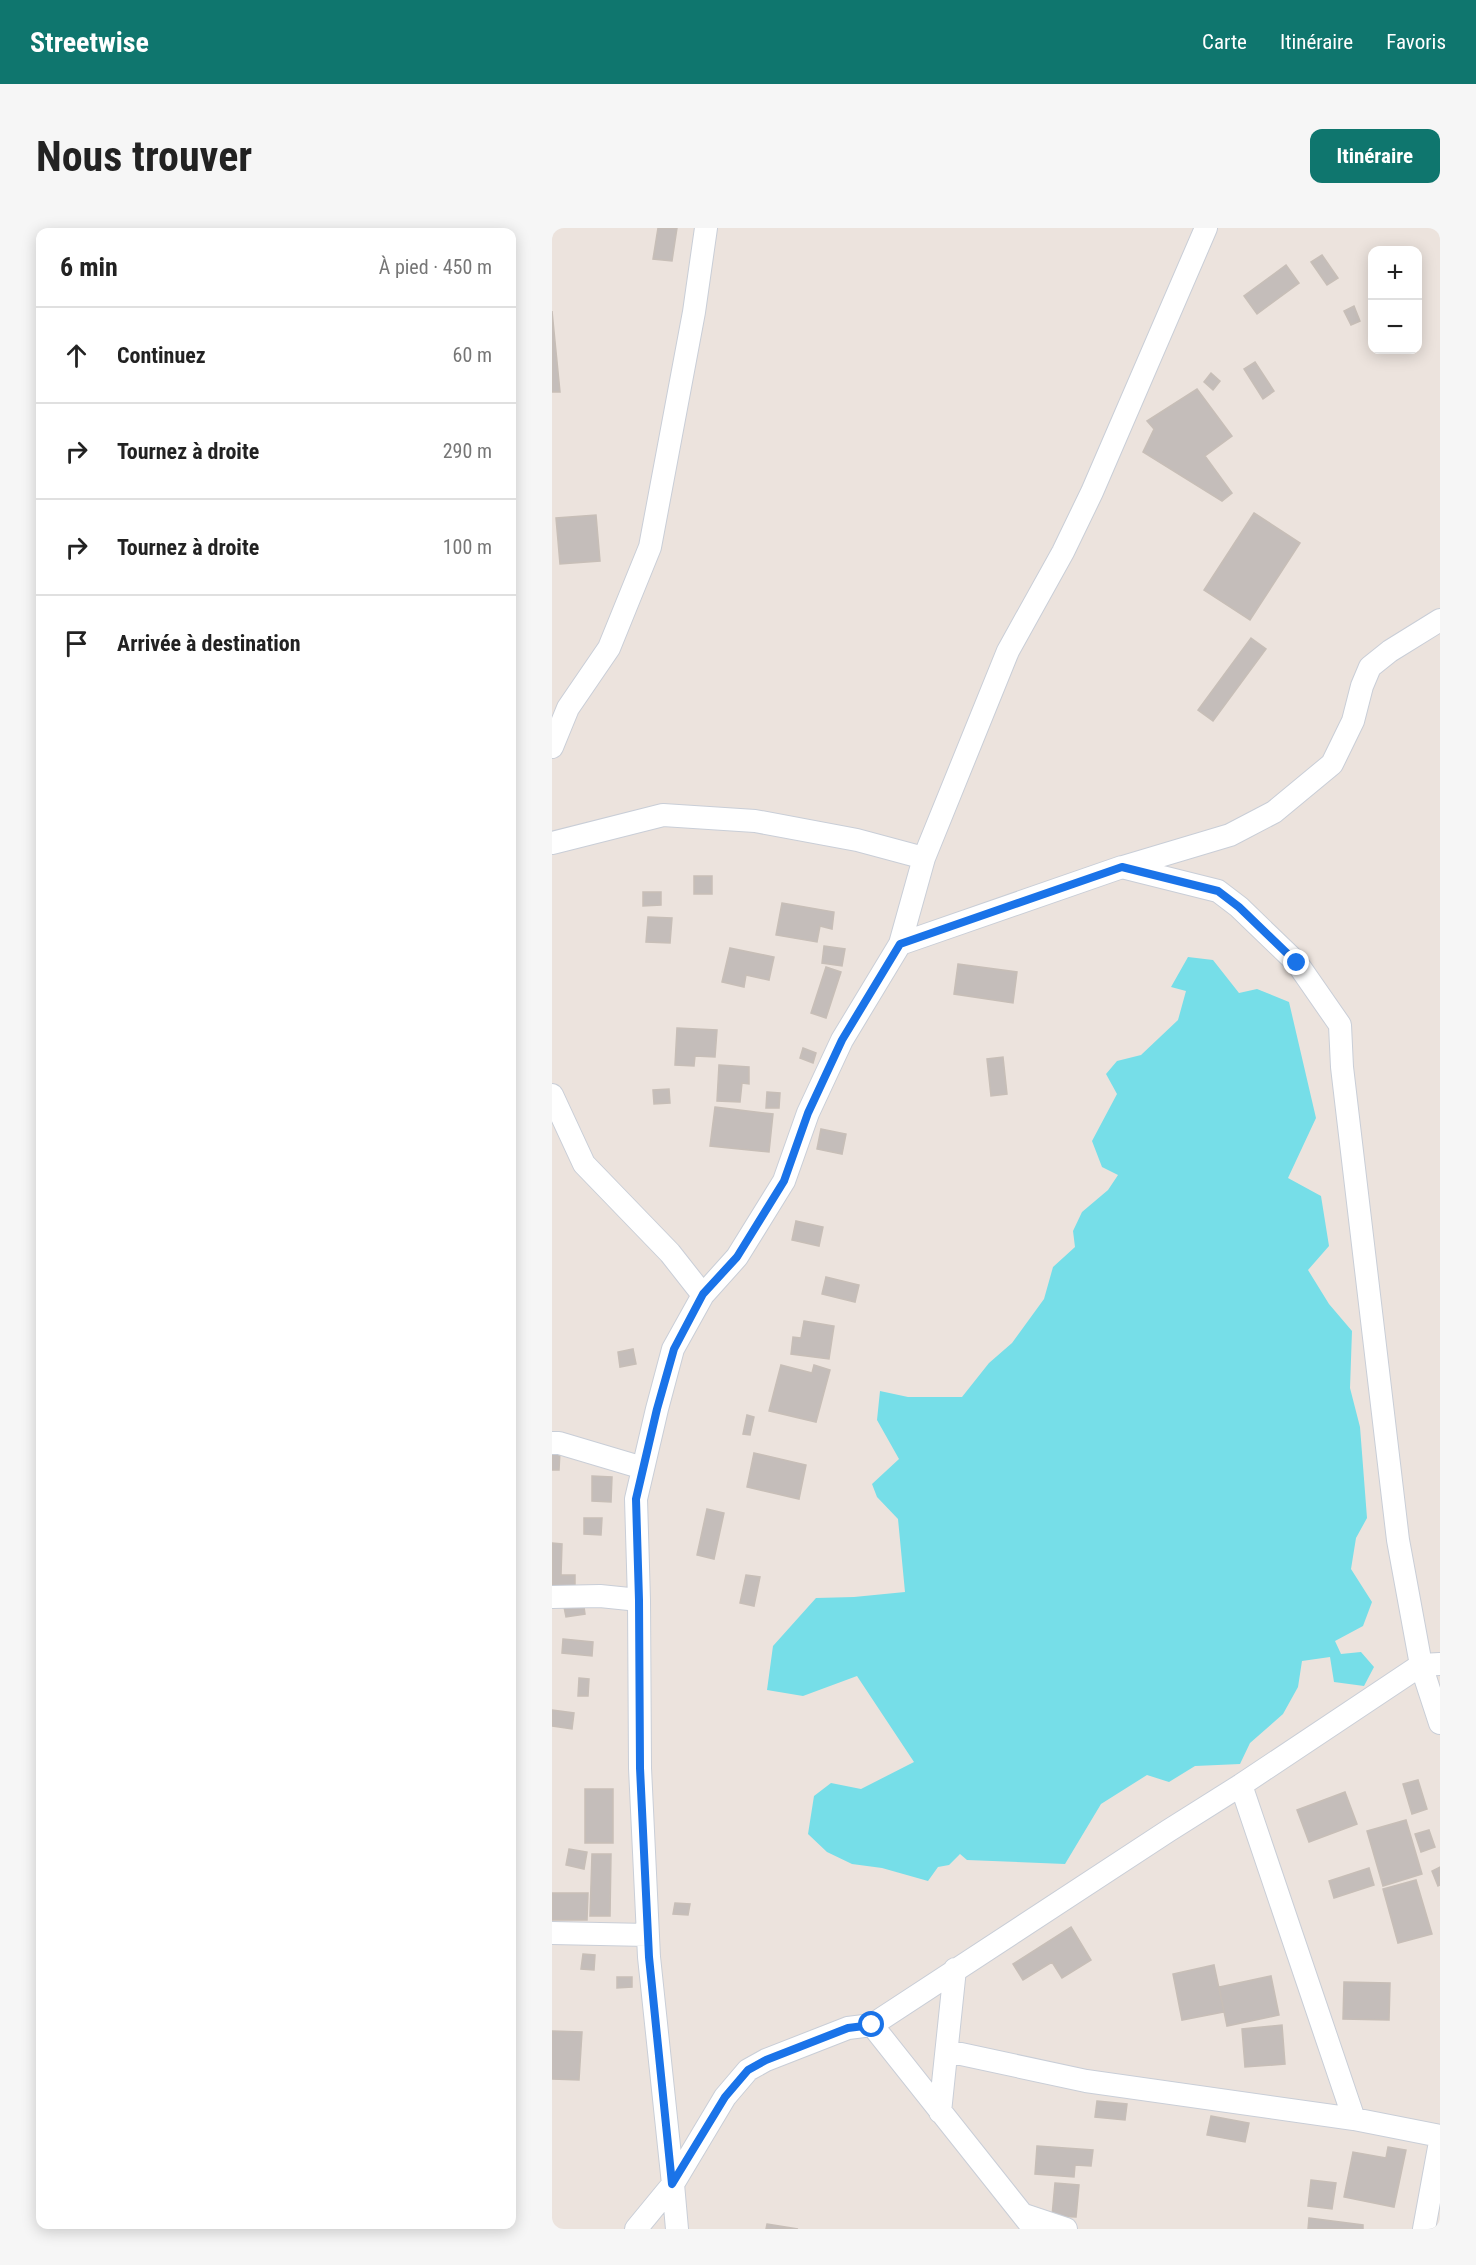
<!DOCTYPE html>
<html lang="fr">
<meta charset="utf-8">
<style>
body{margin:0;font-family:"Roboto Condensed",sans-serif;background:#f6f6f6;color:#222}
.controls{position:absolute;right:18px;top:18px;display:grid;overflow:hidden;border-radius:12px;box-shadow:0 3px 15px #0003}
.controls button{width:54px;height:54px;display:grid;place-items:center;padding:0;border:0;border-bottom:2px solid #e0e0e0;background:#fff;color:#222;font:30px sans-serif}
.stop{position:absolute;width:18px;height:18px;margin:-14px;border:4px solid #1a73e8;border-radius:50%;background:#fff}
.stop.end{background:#1a73e8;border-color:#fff;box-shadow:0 2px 6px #0008}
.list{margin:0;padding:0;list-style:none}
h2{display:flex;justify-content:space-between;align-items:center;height:78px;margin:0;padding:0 24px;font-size:26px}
h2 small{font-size:20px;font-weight:400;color:#767676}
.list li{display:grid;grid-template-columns:39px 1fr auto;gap:18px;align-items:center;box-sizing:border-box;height:96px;padding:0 24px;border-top:2px solid #e0e0e0}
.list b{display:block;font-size:22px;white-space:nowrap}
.list em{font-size:20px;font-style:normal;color:#767676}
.icon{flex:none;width:33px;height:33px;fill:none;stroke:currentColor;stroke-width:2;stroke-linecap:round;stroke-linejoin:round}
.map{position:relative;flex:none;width:888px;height:2001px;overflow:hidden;border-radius:12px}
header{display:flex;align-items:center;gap:36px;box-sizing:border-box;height:84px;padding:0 30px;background:#0f766e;color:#fff}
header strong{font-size:28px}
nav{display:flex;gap:33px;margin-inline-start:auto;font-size:21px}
.intro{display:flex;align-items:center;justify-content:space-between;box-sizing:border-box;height:144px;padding:0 36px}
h1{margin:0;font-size:42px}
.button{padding:15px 27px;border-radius:12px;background:#0f766e;color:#fff;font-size:21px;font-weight:700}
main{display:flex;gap:36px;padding:0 36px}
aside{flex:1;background:#fff;border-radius:12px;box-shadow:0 3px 15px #0003}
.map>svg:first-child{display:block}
.water{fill:#76dee8}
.building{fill:#c4bdba;stroke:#c7beb7;stroke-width:1.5}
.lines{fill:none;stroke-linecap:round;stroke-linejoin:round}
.street-casing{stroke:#c9ced7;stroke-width:24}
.street{stroke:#fff;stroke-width:22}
.route{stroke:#1a73e8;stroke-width:8}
</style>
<header>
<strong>Streetwise</strong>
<nav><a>Carte</a><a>Itinéraire</a><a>Favoris</a></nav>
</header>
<div class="intro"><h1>Nous trouver</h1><a class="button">Itinéraire</a></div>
<main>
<aside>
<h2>6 min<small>À pied · 450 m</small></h2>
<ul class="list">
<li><svg class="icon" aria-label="ahead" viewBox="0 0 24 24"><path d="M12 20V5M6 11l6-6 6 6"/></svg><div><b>Continuez</b></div><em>60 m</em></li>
<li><svg class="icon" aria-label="right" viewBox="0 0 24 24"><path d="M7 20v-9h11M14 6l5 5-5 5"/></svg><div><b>Tournez à droite</b></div><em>290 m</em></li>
<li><svg class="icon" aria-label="right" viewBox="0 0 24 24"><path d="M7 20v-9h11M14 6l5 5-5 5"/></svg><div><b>Tournez à droite</b></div><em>100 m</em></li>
<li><svg class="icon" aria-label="arrive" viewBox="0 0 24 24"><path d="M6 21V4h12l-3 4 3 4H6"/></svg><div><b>Arrivée à destination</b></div></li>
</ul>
</aside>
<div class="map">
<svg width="888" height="2001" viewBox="0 0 888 2001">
<rect width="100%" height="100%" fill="#ece3dd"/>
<path class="water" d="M636,729L661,732L687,765L705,761L737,774L764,890L736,950L769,968L777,1018L756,1042L777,1076L800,1103L798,1160L808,1199L815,1290L804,1310L799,1341L820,1374L811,1398L783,1413L789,1426L809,1424L822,1439L812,1458L782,1454L778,1429L750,1433L746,1459L731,1486L698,1515L688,1536L643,1538L617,1554L595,1547L549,1576L513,1636L415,1632L408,1626L397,1637L386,1639L376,1653L330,1640L300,1636L275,1624L256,1606L262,1568L279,1555L309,1561L362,1534L305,1448L251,1468L215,1462L221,1418L264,1370L302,1369L353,1364L346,1291L325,1269L320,1256L347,1231L325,1192L328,1163L356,1169H410L437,1135L460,1115L492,1071L501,1039L523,1019L521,1003L530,984L556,962L566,947L550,939L540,913L565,866L554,846L565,833L589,827L626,792L634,763L619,759Z"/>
<path class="building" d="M106,0H125L120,33L101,31Z
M770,27L786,50L775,57L759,34Z
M734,37L747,55L705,86L692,68Z
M802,78L808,93L799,97L792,83Z
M0,83L8,164H0Z
M703,134L722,163L711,171L692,141Z
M659,145L668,153L661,162L652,154Z
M645,161L680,208L653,228L680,265L670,273L591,224L602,201L595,193Z
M702,285L748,315L698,392L652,362Z
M44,287L48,333L8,336L4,290Z
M699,410L714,421L661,493L646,482Z
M142,648H160V666H142Z
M91,664H109V677L91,678Z
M230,675L282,684L280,701L268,698L265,714L224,707Z
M96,689L120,690L118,715L94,714Z
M272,718L293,721L290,738L270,735Z
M178,720L222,729L217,752L194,747L192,759L170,754Z
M406,736L465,744L461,775L402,766Z
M274,739L289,744L274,790L259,785Z
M125,800L165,802L163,829L143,828L142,838L123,837Z
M251,820L264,825L261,835L248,830Z
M451,829L455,866L439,868L435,831Z
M167,837L197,839V856L190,855L188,874L165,873Z
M117,861L118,875L102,876L101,862Z
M215,864L228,865L227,880H214Z
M163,879L221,886L217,924L158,918Z
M269,901L294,906L290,926L265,921Z
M244,993L271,999L267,1018L240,1012Z
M274,1049L307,1057L303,1074L270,1066Z
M252,1093L282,1098L277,1131L239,1126L241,1109L249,1110Z
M81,1121L84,1136L68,1139L66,1124Z
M229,1137L260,1145L262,1137L278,1142L264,1194L217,1183Z
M195,1187L202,1189L198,1207L191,1206Z
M0,1222L8,1223L7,1242H0Z
M202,1225L254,1237L247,1271L195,1259Z
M40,1248L60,1249L59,1274L40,1273Z
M155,1281L172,1285L162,1331L145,1327Z
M32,1290H50L49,1307L32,1306Z
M0,1315L10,1316L9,1347H23V1362L0,1361Z
M194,1347L208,1349L202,1378L188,1375Z
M31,1372L33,1386L14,1389L11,1374Z
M11,1411L41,1414L40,1428L10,1425Z
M27,1450L37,1451L36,1468H26Z
M0,1482L22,1485L20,1501L0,1498Z
M866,1552L875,1581L860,1586L851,1556Z
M33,1561H61V1615H33Z
M793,1564L805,1596L757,1614L745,1582Z
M854,1592L870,1646L831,1658L815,1603Z
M877,1602L883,1619L869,1624L863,1606Z
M17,1621L35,1624L32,1641L14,1637Z
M40,1626H59L58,1688H38Z
M888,1639V1657L886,1658L880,1643Z
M817,1640L822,1657L782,1670L777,1653Z
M864,1652L880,1706L846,1715L831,1661Z
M0,1665H36L35,1692H0Z
M123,1675L138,1676L136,1687L121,1686Z
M519,1699L539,1732L510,1750L500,1734L471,1752L461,1736Z
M31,1726L43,1727L42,1742L29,1741Z
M662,1737L672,1784L630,1792L621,1746Z
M719,1748L727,1787L675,1798L667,1759Z
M65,1749H80V1759L65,1760Z
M792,1754L838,1755L837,1792L791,1791Z
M730,1797L733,1836L693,1839L690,1801Z
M0,1803L30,1804L27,1852L0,1851Z
M545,1873L575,1876L573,1892L543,1889Z
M659,1888L697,1895L693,1914L655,1907Z
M485,1918L541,1922L539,1938L523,1937L522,1949L483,1946Z
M836,1919L854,1922L842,1979L792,1969L801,1924L834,1930Z
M759,1952L784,1955L780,1981L756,1978Z
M503,1955L527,1957L524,1989L500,1988Z
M757,1990L811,1997V2001H756Z
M215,1996L246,2001H214Z"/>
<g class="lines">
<g class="street-casing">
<path id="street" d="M0,519L16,480L57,420L98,319L142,84L154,0
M0,615L111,587L203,593L305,612L372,630
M571,639L678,607L722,584L780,536L801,493L810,458L818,439L838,423L888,392
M348,716L570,639L666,663L687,679L745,735L788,797L790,839L846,1312L869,1437L888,1495
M0,867L32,936L118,1025L151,1067
M0,1215H7L91,1240
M0,1369L48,1368L87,1372
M689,1557L802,1891
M0,1705L96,1707
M320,1797L482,2001
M395,1823L534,1853L802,1891L888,1908
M388,1884L403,1741
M472,1987L514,2001
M84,2001L121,1956L97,1729L88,1540L87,1372L84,1271L105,1181L121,1121L151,1067L185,1029L232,953L256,885L290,812L348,716L372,630L456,423L511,324L540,264L654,0
M125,2001L121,1956L173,1869L196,1842L214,1832L296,1800L320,1797L616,1603L689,1557L869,1437L888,1436
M872,2001L888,1914"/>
</g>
<use href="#street" class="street"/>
</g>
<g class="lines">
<path class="route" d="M320,1797L296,1800L214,1832L196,1842L173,1869L120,1956L97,1729L88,1540L87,1372L84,1271L105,1181L122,1121L151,1066L185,1029L232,953L256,885L290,812L348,716L570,639L666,663L687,679L745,735"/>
</g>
</svg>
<div class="controls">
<button>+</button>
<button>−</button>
</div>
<div class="stop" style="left:320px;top:1797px"></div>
<div class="stop end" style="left:745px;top:735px"></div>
</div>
</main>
